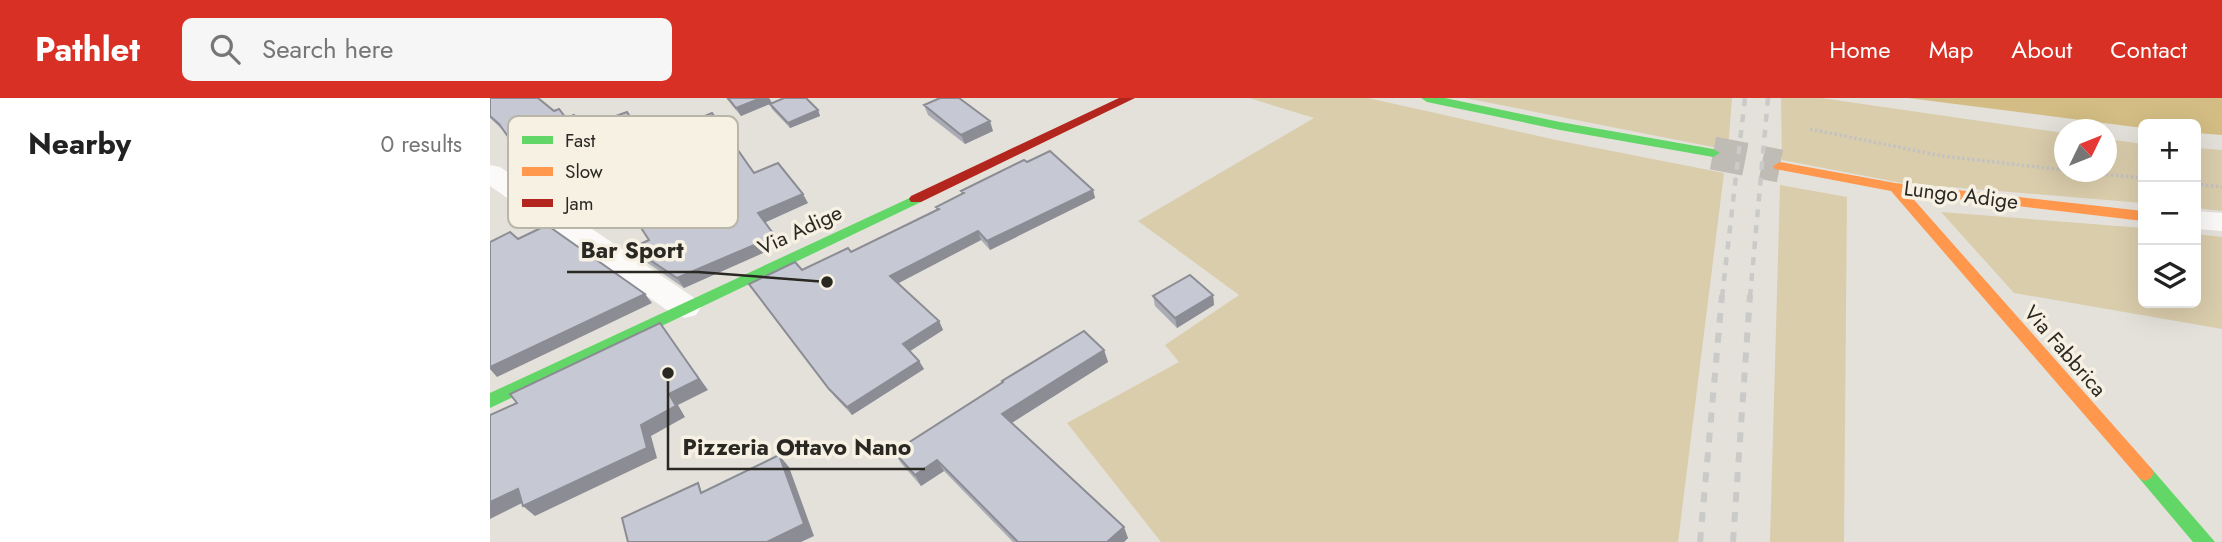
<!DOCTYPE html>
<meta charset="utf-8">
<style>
body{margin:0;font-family:Jost,sans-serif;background:#f6f6f6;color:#222}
.controls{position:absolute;right:21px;top:21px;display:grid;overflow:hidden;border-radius:10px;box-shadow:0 7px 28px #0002}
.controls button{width:63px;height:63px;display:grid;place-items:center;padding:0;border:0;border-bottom:2px solid #e0e0e0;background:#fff;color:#222;font:35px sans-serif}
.compass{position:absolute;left:1564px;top:21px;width:63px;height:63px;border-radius:50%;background:#fff;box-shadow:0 7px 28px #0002;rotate:47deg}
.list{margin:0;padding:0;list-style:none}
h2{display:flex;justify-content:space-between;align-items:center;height:91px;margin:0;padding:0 28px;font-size:30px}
h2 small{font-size:23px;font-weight:400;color:#767676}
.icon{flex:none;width:38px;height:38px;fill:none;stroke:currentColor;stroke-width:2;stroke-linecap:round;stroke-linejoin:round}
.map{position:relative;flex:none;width:1732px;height:444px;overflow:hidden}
header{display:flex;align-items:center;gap:42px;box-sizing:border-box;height:98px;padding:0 35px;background:#d93025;color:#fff}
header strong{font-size:33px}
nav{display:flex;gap:38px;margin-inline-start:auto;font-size:24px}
.search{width:490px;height:63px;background:#f6f6f6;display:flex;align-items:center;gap:18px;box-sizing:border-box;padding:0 24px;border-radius:10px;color:#767676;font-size:26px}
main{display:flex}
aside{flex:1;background:#fff}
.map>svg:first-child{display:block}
.green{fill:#dacdac}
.water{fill:#d3bd84}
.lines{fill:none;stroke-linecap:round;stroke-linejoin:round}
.secondary-tunnel{stroke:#bfbcb5;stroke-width:33;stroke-dasharray:33 17;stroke-linecap:butt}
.path{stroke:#c3c2c1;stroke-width:3.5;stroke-dasharray:2.5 2.5;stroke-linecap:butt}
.street{fill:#fbfaf9;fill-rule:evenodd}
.fast{fill:#63d668;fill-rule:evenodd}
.slow{fill:#ff974d;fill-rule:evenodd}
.jam{fill:#b3261e;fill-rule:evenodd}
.rail-far1{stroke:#cacac8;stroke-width:4.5;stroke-dasharray:8 8;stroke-linecap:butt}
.rail{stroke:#cacac8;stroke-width:6;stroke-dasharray:10 10;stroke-linecap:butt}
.wall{fill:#aaacb5}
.shaded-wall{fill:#8b8c94}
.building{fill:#c6c8d3;stroke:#8b8c94;stroke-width:2}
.labels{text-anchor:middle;stroke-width:7;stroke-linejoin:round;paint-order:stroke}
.street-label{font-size:21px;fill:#2a2823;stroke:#f6f1e3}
.key{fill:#f6f1e3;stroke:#b9b5a9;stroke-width:2}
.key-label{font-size:19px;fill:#2a2823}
.leader{fill:none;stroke:#2a2823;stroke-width:2.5}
.callout-dot{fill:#2a2823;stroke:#f6f1e3;stroke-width:2.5}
.callout-label{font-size:23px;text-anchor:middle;font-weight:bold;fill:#2a2823;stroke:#f6f1e3;stroke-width:7;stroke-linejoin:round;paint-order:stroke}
</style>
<header>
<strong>Pathlet</strong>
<div class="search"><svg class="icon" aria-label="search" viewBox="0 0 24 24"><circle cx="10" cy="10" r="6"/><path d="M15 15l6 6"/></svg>Search here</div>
<nav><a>Home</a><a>Map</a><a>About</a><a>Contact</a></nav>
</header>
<main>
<aside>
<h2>Nearby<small>0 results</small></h2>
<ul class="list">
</ul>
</aside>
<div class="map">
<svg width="1732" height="444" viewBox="0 0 1732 444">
<rect width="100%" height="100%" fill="#e4e1da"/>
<path class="green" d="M759,0H878L1066,42L1234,75L1188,444H671L577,325L689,264L675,247L749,197L648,123L824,20Z
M975,0H1242L1238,52Z
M1291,0H1331L1574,35V74H1616L1617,41L1653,46V105L1412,85L1292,62Z
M1706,50L1732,52V113L1706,110Z
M1290,87L1357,99L1354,444H1280Z
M1451,114L1653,130V205H1706V136L1732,139V231L1524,195Z"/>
<path class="water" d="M1418,0H1732V37L1706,35V26H1653V30Z"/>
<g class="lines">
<path class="secondary-tunnel" d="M1223,55L1290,68"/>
<path class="path" d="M1320,31L1452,58L1574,72
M1591,74L1653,80
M1706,86L1732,89"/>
<path class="street" d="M0,67L10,69L206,201L211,209L206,217L195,220L184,217L0,88Z
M1706,113L1732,115V133L1706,131Z"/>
<path class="fast" d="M931,0H955L1070,24L1223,51L1230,55L1223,59L1070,32L937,4Z
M426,97L433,101L431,104L0,310V295Z
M1655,367L1661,370L1725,444H1703L1649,380L1646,375L1649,370Z"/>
<path class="slow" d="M1290,64L1405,85L1653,113V123L1418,95L1661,370L1664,375L1661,380L1655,383L1649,380L1401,93L1285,71L1283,68Z"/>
<path class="jam" d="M629,0H645L431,104H421L419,101L421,98Z"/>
<path class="rail-far1" d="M1232,199L1255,0
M1260,199L1278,0"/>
<path class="rail" d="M1210,444L1232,197
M1243,444L1260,197"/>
</g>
<path class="wall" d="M0,0L64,13L76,20L95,29L155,43L264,75L318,105L275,124L291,147L194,190L149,159L142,150L159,142L134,103L124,107L76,48L36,63L15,34L0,20Z
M236,0H279L282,5L328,12L330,18L300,30L282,11L280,6L251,18Z
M434,7L503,33L475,46L438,17Z
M537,64L603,92L605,100L500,152L491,142L408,185L449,223L453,232L420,253L429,263L434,271L362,317L345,299L259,186L312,172L361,154L447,112L446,109L472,96L471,93Z
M723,197L724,207L687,230L665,208L663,198Z
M614,252L618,264L521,325L638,440L634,444H523L454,373L431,388L411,365L404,354L513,285L512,283Z"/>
<path class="shaded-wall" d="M271,0H279L282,5L251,18L246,10Z
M328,12L330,18L300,30L298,25Z
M500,23L503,33L475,46L471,37Z
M68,38L76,48L36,63L29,54Z
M603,92L605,100L500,152L497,143Z
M127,93L134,103L124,107L117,97Z
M313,96L318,105L274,125L268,115Z
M488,133L491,142L405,187L400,178Z
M285,138L291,147L194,190L187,180Z
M155,196L162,205L7,279L0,271V269Z
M723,197L724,207L687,230L685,220Z
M449,223L453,232L417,255L413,246Z
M170,225L218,292L188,307L195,319L161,338L167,360L45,418L33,408L151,327L179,296Z
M614,252L618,264L517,328L512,316Z
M429,263L434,271L362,317L357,309Z
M289,357L299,369L324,438L311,444H277Z
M447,362L454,373L431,388L425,377Z
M28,391L40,401L0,421V404Z
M634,429L638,440L634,444H617Z"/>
<path class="building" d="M0,0H48L64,13L69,11L76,20L84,17L95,29L137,14L155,43L222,15L264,75L288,65L313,96L268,115L285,138L187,180L142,150L159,142L127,93L117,97L68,38L29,54L9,26L0,18Z
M238,0H271L246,10Z
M294,0H316L328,12L298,25L280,6Z
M450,0H469L500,23L471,37L434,7Z
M560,53L603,92L497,143L488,133L400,178L449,223L413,246L429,263L357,309L339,291L259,186L305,164L312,172L358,150L361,154L449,111L446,109L474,95L471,93L534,62L537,64Z
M57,127L155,196L0,269V144L20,134L28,141Z
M700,177L723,197L685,220L663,198Z
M170,225L209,281L179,296L186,308L151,327L157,350L33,408L28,391L0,404V317L27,305L20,296Z
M594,233L614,252L512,316L634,429L617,444H528L447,362L425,377L404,354L513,284L512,283Z
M289,357L314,426L277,444H138L132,420L208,385L211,395Z"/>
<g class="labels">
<g class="street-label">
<text transform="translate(1471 97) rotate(7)" y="7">Lungo Adige</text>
<text transform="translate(310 132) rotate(-25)" y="7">Via Adige</text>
<text transform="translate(1575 253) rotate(49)" y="7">Via Fabbrica</text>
</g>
</g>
<rect x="18" y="18" width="230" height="112" rx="10" class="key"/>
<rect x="32" y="38" width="31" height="8" fill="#63d668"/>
<rect x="32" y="69" width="31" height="9" fill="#ff974d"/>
<rect x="32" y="101" width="31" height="8" fill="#b3261e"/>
<g class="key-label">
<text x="75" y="49">Fast</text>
<text x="75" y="80">Slow</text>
<text x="75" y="112">Jam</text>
</g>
<path class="leader" d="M337 184L208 174H77M178 275L178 371H435"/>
<g class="callout-dot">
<circle cx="337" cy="184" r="7"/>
<circle cx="178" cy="275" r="7"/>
</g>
<g class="callout-label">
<text x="142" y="160">Bar Sport</text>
<text x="307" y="357">Pizzeria Ottavo Nano</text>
</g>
</svg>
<div class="controls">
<button>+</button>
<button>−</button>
<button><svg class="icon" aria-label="layers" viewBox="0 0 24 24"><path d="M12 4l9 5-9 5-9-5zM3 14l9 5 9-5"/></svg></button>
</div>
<svg class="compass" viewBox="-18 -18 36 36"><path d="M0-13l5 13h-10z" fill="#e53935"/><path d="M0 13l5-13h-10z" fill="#767676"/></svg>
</div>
</main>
